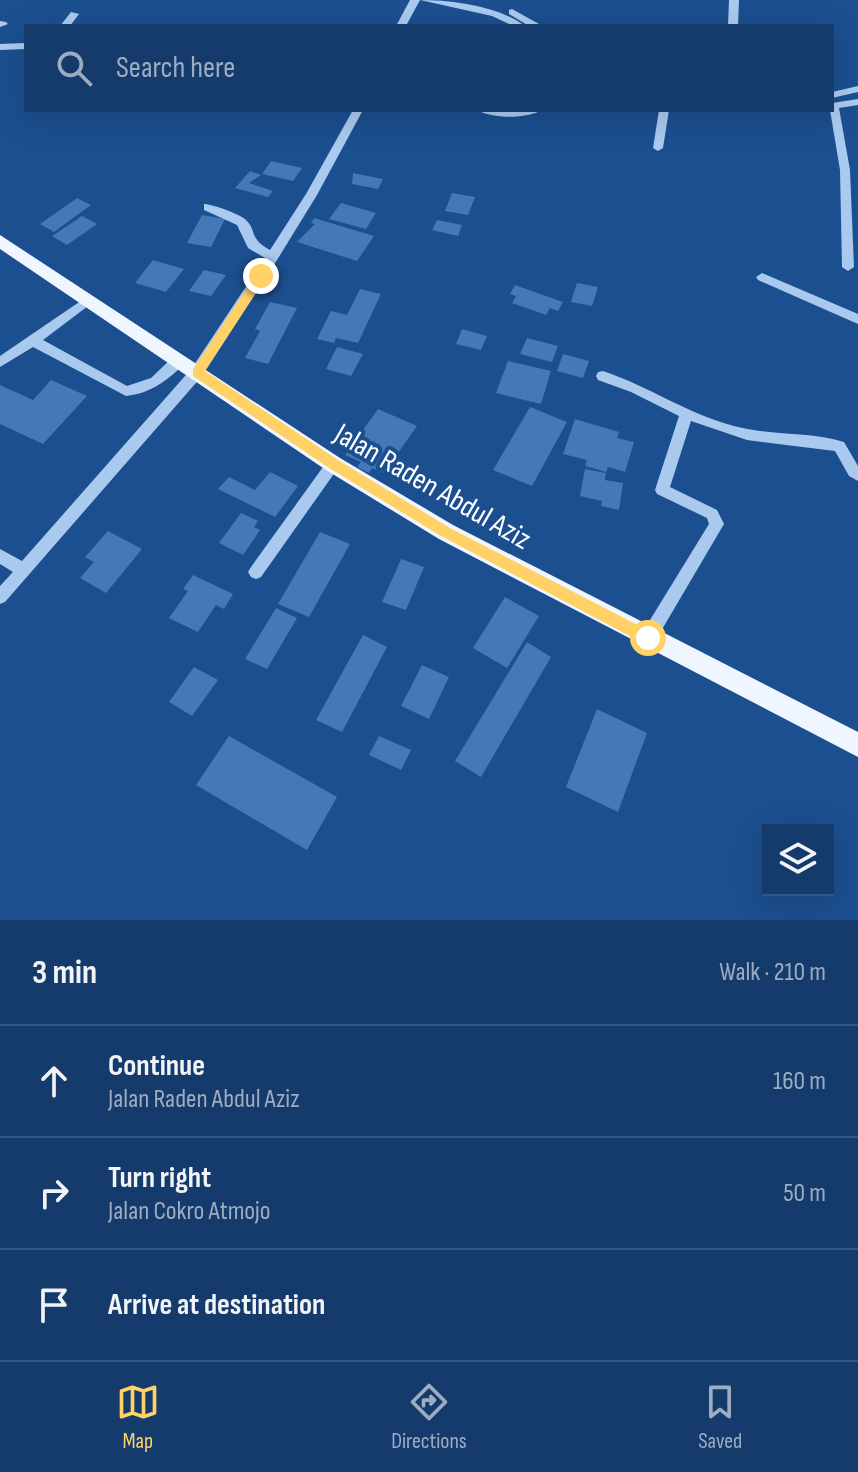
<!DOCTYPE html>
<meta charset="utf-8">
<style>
body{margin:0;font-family:"Sofia Sans Condensed",sans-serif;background:#214673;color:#f1f3f6}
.controls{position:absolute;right:24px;bottom:24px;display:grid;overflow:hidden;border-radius:0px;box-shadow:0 8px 32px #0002}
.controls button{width:72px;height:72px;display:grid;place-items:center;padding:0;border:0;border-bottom:2px solid #33557e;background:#143b6b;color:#f1f3f6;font:40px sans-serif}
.stop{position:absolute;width:24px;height:24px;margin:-18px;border:6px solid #ffd166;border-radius:50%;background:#fff}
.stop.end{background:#ffd166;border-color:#fff;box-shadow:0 2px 8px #0008}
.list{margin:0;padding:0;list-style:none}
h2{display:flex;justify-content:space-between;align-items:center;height:104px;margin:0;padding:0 32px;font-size:34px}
h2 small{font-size:26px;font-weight:400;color:#9dadc1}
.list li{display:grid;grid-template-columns:52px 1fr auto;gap:24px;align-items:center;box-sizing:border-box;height:112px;padding:0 32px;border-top:2px solid #33557e}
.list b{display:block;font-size:30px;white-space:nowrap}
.list p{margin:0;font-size:26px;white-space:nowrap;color:#9dadc1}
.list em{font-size:26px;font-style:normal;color:#9dadc1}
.icon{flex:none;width:44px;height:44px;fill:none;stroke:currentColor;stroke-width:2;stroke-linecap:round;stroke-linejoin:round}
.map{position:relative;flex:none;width:858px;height:920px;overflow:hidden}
.search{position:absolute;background:#143b6b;box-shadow:0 8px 32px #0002;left:24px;right:24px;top:24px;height:88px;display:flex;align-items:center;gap:20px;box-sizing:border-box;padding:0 28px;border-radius:0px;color:#9dadc1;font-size:30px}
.sheet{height:440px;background:#143b6b}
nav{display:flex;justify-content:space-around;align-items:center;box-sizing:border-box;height:112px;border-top:2px solid #33557e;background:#143b6b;font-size:22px;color:#9dadc1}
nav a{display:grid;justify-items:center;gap:4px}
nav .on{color:#ffd166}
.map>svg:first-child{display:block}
.building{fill:#4478b7}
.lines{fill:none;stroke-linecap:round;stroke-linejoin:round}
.minor{fill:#a9c9ee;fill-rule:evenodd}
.major{fill:#f0f6ff;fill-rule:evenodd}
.route{fill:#ffd166}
.labels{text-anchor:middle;stroke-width:8;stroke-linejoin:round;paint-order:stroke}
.street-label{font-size:30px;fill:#fff;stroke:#1b4f8f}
</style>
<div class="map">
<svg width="858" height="920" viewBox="0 0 858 920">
<rect width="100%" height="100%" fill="#1b4f8f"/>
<path class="building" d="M271,161L302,168L293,181L262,174Z
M250,171L261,175L249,183L273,191L268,197L235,188Z
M353,173L383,179L378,189L352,184Z
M452,193L475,197L468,215L445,211Z
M77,198L91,205L54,232L40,224Z
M341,203L376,213L366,229L329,219Z
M202,215L225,219L211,247L187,243Z
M82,216L97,224L67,245L52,236Z
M314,218L374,236L357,261L297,242L315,224L311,223Z
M437,220L462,225L458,236L432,230Z
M153,260L184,269L166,292L135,283Z
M204,270L226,275L211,296L189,291Z
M577,283L598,287L592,306L571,302Z
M515,285L563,302L558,311L550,308L546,315L512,303L516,296L510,294Z
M360,289L381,294L358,343L336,338L334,343L317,339L331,311L347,315Z
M270,302L297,308L268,364L245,358L260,331L255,329Z
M462,329L487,336L481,350L456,344Z
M527,338L558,346L552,362L520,354Z
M337,347L363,354L351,376L326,369Z
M563,354L589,361L583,378L557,371Z
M508,361L551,371L541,404L496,393Z
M51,380L87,396L43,444L0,424V385L33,400Z
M530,407L567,422L532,486L493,470Z
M378,409L417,426L384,473L372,468L369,473L357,467L361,462L345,455Z
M575,419L619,432L617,438L634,442L625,472L608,467L606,472L585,466L587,460L563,454Z
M585,469L606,473L605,480L623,483L619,510L601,506L602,501L580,496Z
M270,472L298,486L275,517L218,489L229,477L255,490Z
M241,513L258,521L254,527L260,530L243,555L219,543Z
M108,531L142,549L106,593L80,578L94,562L85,557Z
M320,532L350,544L309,617L278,604Z
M401,559L424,567L406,610L382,602Z
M193,575L233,594L224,609L216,605L198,632L169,618L188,591L183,589Z
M505,597L539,616L507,668L473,648Z
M276,608L297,618L267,669L245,659Z
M363,635L387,647L342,732L316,720Z
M527,642L551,657L481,777L455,761Z
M422,665L449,677L429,719L401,706Z
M194,667L218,680L192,716L169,702Z
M597,709L647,733L618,812L566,787Z
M229,736L337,797L307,850L196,785Z
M379,736L411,750L401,770L369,755Z"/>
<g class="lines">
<path class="minor" d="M410,0H420L406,26H396Z
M420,0C453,0 498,6 525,26H513L492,16Z
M729,0H739L738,26H728Z
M512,9L539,24L541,26H529L509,14V10Z
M71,12L79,14L70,26H60Z
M0,21L6,22L8,24L0,27Z
M26,43V49L0,50V44Z
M858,86V92L832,98V92Z
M858,99V105L839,108L850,170L854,267L848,271L842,267L840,170L830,110H832V103Z
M353,110H363L317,195L277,260L202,376L5,602L0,604V586L13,572L0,564V549L22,561L192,368L265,258L248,248L237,225L204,210V204C212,204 240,214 246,220C258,232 248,238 270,250L306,194Z
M477,110H542C527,119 492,119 477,110Z
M659,110H669L663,148L658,151L653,148Z
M762,273L858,314V324L758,280L756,277Z
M88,296L92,297L94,300L92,303L43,340L127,386L151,378L174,356H184L185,360L184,364C167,381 151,393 126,396L33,347L0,367V356Z
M603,371C648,386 688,414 734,426C770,436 808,431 844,442L858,466V481L849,476L835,451L747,440L691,421L670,487L717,510L724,524L654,643L648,645L642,643L640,638L642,633L709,524L707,518L657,494L655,490L679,416L631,392L598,380L596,376L598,372Z
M333,458L338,460L340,464L338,468L261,577L256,579L251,577L248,572L251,567L328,460Z"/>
<path class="major" d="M0,235L340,458L453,525L858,732V757L439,539L326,470L0,249Z"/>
</g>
<path class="route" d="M257,273L267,276L205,371L338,460L450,528L653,633V643H643L441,536L329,468L193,376V369Z"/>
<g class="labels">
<g class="street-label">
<text transform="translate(433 486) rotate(30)" y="10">Jalan Raden Abdul Aziz</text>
</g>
</g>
</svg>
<div class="controls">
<button><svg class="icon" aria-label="layers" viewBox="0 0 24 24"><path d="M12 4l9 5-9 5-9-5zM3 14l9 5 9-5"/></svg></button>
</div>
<div class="stop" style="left:648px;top:638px"></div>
<div class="stop end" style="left:261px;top:276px"></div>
<div class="search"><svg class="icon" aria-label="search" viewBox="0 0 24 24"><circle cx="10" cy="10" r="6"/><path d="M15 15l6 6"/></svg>Search here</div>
</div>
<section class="sheet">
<h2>3 min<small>Walk · 210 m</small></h2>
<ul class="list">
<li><svg class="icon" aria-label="ahead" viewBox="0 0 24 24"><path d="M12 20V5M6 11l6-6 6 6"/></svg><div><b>Continue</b><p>Jalan Raden Abdul Aziz</p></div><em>160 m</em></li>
<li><svg class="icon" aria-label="right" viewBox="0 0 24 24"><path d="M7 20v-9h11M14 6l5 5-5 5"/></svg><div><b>Turn right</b><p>Jalan Cokro Atmojo</p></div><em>50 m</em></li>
<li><svg class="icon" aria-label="arrive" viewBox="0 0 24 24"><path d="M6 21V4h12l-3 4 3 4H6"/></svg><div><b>Arrive at destination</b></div></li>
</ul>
</section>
<nav>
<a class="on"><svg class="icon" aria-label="map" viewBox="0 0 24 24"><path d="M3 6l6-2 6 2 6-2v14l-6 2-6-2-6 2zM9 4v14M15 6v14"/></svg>Map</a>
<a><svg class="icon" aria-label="directions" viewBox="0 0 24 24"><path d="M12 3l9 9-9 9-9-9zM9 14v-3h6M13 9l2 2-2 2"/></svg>Directions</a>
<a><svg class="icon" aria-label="saved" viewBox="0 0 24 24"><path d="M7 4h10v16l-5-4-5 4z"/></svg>Saved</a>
</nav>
